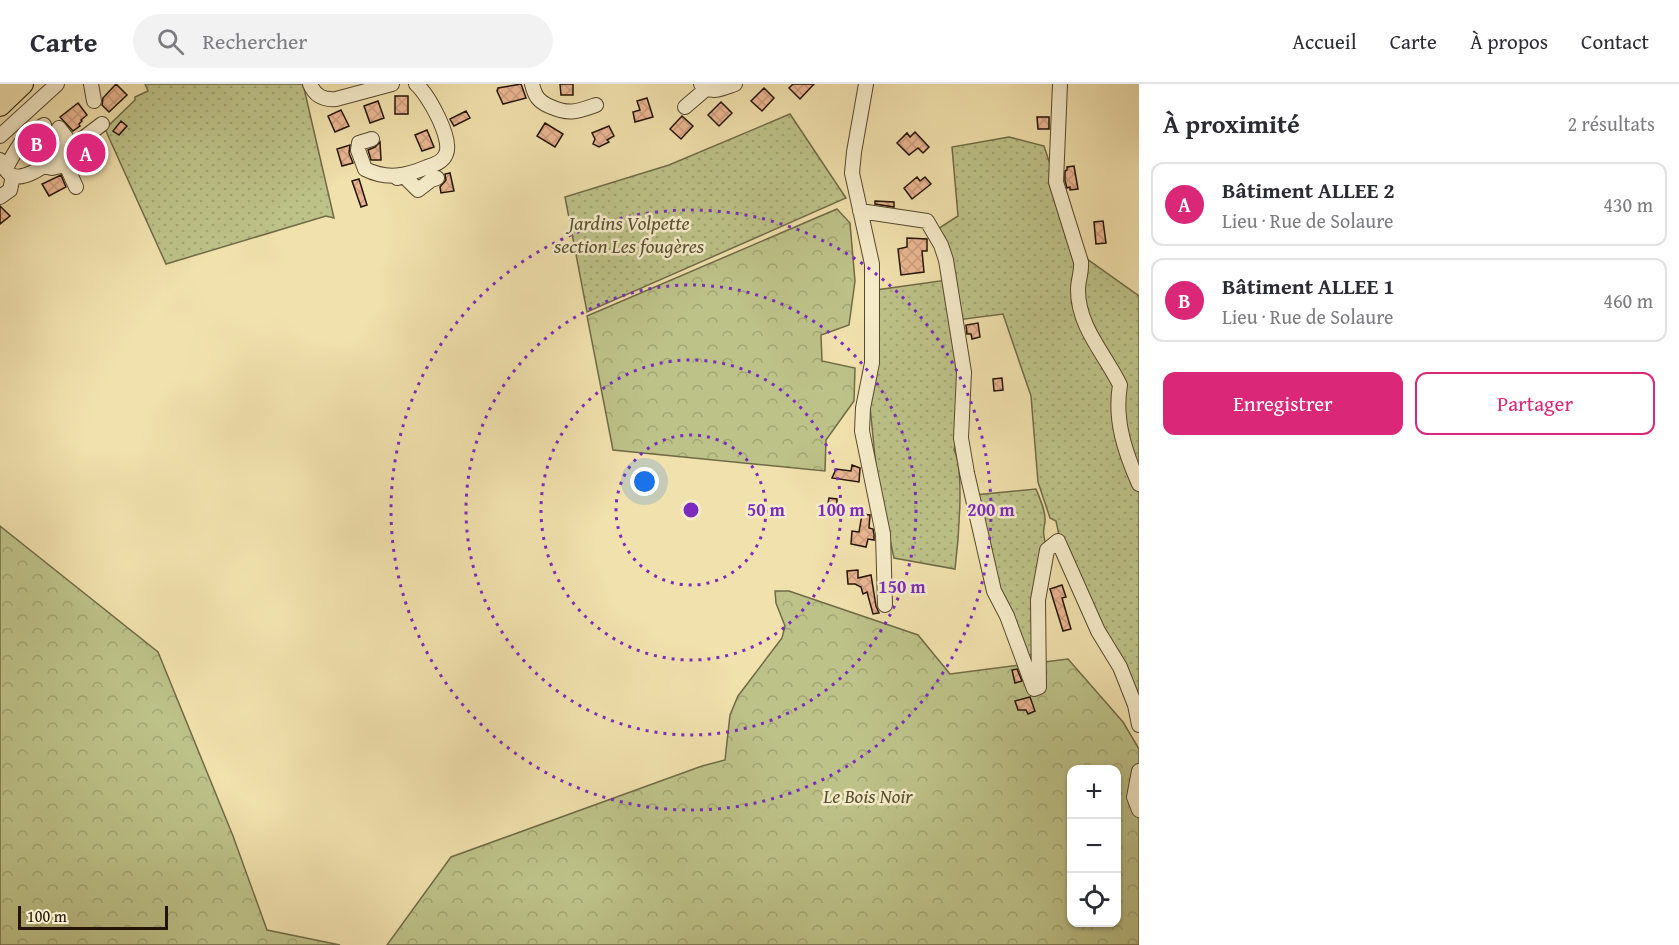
<!DOCTYPE html>
<html lang="fr">
<meta charset="utf-8">
<style>
body{margin:0;font-family:"Gentium Book Plus",serif;background:#f2f2f3;color:#2b2b33}
.controls{position:absolute;right:18px;bottom:18px;display:grid;overflow:hidden;border-radius:12px;box-shadow:0 2px 4px #0004}
.controls button{width:54px;height:54px;display:grid;place-items:center;padding:0;border:0;border-bottom:2px solid #e1e1e2;background:#fff;color:#2b2b33;font:30px sans-serif}
.scale{position:absolute;left:18px;bottom:15px;width:150px;box-sizing:border-box;padding-left:6px;border:3px solid #231403;border-top:0;font-size:16px;line-height:21px;white-space:nowrap;color:#231403;-webkit-text-stroke:4px #f6ecca;paint-order:stroke}
.you{position:absolute;left:645px;top:398px;width:21px;height:21px;margin:-15px;border:4px solid #fff;border-radius:50%;background:#1a73e8;box-shadow:0 0 0 9px #1a73e833}
.badge{display:grid;place-items:center;width:39px;height:39px;border-radius:50%;background:#db2777;color:#fff;font-size:20px;font-weight:700}
.pin{position:absolute;translate:-50% -50%;border:3px solid #fff;box-shadow:0 2px 6px #0006}
.list{margin:0;padding:0;list-style:none}
h2{display:flex;justify-content:space-between;align-items:center;height:78px;margin:0;padding:0 24px;font-size:26px}
h2 small{font-size:20px;font-weight:400;color:#7c7c81}
.list li{display:grid;grid-template-columns:39px 1fr auto;gap:18px;align-items:center;box-sizing:border-box;height:84px;margin:0 12px 12px;padding:0 12px;border:2px solid #e1e1e2;border-radius:12px}
.list b{display:block;font-size:22px;white-space:nowrap}
.list p{margin:0;font-size:20px;white-space:nowrap;color:#7c7c81}
.list em{font-size:20px;font-style:normal;color:#7c7c81}
.actions{display:flex;gap:12px;padding:18px 24px}
.actions a{flex:1;padding:14px 0;border:2px solid #db2777;border-radius:12px;text-align:center;font-size:21px;color:#db2777}
.actions .main{background:#db2777;color:#fff}
.icon{flex:none;width:33px;height:33px;fill:none;stroke:currentColor;stroke-width:2;stroke-linecap:round;stroke-linejoin:round}
.map{position:relative;flex:none;width:1139px;height:861px;overflow:hidden}
header{display:flex;align-items:center;gap:36px;box-sizing:border-box;height:84px;padding:0 30px;background:#fff;border-bottom:2px solid #e1e1e2}
header strong{font-size:28px}
nav{display:flex;gap:33px;margin-inline-start:auto;font-size:21px}
.search{width:420px;height:54px;background:#f2f2f3;display:flex;align-items:center;gap:15px;box-sizing:border-box;padding:0 21px;border-radius:33px;color:#7c7c81;font-size:22px}
main{display:flex}
aside{flex:1;background:#fff}
.map>svg:first-child{display:block}
.grass{fill:url(#grass-dots);stroke:#706b46;stroke-width:1.5}
.forest{fill:url(#forest-crowns);stroke:#706b46;stroke-width:1.5;fill-rule:evenodd}
.building{fill:url(#building-cross-hatch);stroke:#231403;stroke-width:1.5}
.lines{fill:none;stroke-linecap:round;stroke-linejoin:round}
.minor-casing{stroke:#56472e;stroke-width:16}
.highway-casing{stroke:#231403;stroke-width:22}
.minor{stroke:#f6ecca;stroke-width:14}
.highway{stroke:#f1e1ad;stroke-width:20}
.ring{fill:none;stroke:#7b2cbf;stroke-width:3;stroke-dasharray:3 6}
.labels{text-anchor:middle;stroke-width:5;stroke-linejoin:round;paint-order:stroke}
.park-label{font-size:20px;font-style:italic;fill:#595132;stroke:#f6ecca}
.centre{fill:#7b2cbf;stroke:#f6ecca;stroke-width:3}
.ring-label{font-size:18px;text-anchor:middle;font-weight:bold;fill:#7b2cbf;stroke:#f6ecca;stroke-width:5;stroke-linejoin:round;paint-order:stroke}
</style>
<header>
<strong>Carte</strong>
<div class="search"><svg class="icon" aria-label="search" viewBox="0 0 24 24"><circle cx="10" cy="10" r="6"/><path d="M15 15l6 6"/></svg>Rechercher</div>
<nav><a>Accueil</a><a>Carte</a><a>À propos</a><a>Contact</a></nav>
</header>
<main>
<div class="map">
<svg width="1139" height="861" viewBox="0 0 1139 861">
<defs>
<pattern id="grass-dots" width="8" height="8" patternUnits="userSpaceOnUse" patternTransform="scale(1.5)"><rect width="8" height="8" fill="#bdc288"/><path d="M2 2h.1M6 6h.1" fill="none" stroke="#a2a674" stroke-width="1.8" stroke-linecap="round"/></pattern>
<pattern id="forest-crowns" width="20" height="18" patternUnits="userSpaceOnUse" patternTransform="scale(1.5)"><rect width="20" height="18" fill="#bdc288"/><path d="M2 6a3 3 0 1 1 6 0M12 15a3 3 0 1 1 6 0" fill="none" stroke="#a2a674"/></pattern>
<pattern id="building-cross-hatch" width="8" height="8" patternUnits="userSpaceOnUse" patternTransform="scale(1.5)"><rect width="8" height="8" fill="#ebb692"/><path d="M0 0l8 8M0 8l8-8" fill="none" stroke="#c99c7c"/></pattern>
</defs>
<rect width="100%" height="100%" fill="#f1e1ad"/>
<filter id="stains"><feTurbulence type="fractalNoise" baseFrequency=".00333" numOctaves="4"/><feColorMatrix values="0 0 0 0 .2 0 0 0 0 .09 0 0 0 0 .02 0 0 0 .5 -.17"/></filter>
<radialGradient id="worn" r=".72"><stop offset=".6" stop-color="#630" stop-opacity="0"/><stop offset="1" stop-color="#630" stop-opacity=".3"/></radialGradient>
<path class="grass" d="M145,0H303L334,134L326,132L166,180L105,45L135,16V13L148,7Z
M790,30L846,114L587,228L565,113L669,81Z
M1009,53L1044,62L1080,170L1139,212V631L1059,451L1056,437L1050,434L1038,398L1031,312L1003,230L957,236L936,146L958,132L952,63Z
M947,196C954,247 970,317 954,366C965,386 958,461 955,485L894,474L878,402L870,323L876,206Z
M1036,405C1040,415 1046,427 1045,438C1043,448 1043,450 1046,461L1035,570L1023,572L996,507L975,411Z"/>
<path class="forest" d="M837,125L850,139L855,197L849,241L821,251L822,277L855,284L854,317L826,356L825,387L613,366L587,232Z
M0,442L158,568L233,752L267,846L340,861H0Z
M775,507H789L918,551L950,590L1068,575L1123,638L1139,665V861H387L451,773L702,682L725,676L730,631L738,612L782,554L785,542L776,519ZM1072,686H1116V838H1072Z"/>
<path class="building" d="M116,0L127,11L109,28L102,21L103,14Z
M521,0L526,14L503,20L497,7L498,4Z
M560,0H573V11H561Z
M793,0H814L800,15L789,4Z
M764,4L774,14L762,27L751,17Z
M395,12H408V30H395Z
M647,14L653,33L635,38L633,28L640,26L637,17Z
M378,17L384,34L370,39L364,22Z
M721,18L732,29L719,42L708,31Z
M78,19L87,31L81,36L82,37L79,40L80,42L73,47L60,33Z
M341,26L349,42L335,48L328,32Z
M466,27L470,34L454,42L450,35Z
M682,32L693,42L681,55L670,45Z
M1037,33H1049V45H1038Z
M121,37L127,42L119,51L113,47Z
M545,39L563,50L555,63L537,52Z
M609,42L614,52L607,56L609,58L599,63L593,60L595,55L592,49Z
M427,46L434,63L422,67L415,51Z
M915,48L929,63L923,69L918,64L909,71L897,59L907,49L910,53Z
M47,50L51,59L30,70L26,68L35,57Z
M380,58L381,76H371L368,66L375,63Z
M89,61L91,64L94,63L102,73L90,82L77,71Z
M350,61L349,69L353,79L342,82L337,65Z
M1074,82L1078,105L1070,106V103L1067,104L1065,97V87L1067,86V83Z
M450,89L454,107L441,109L440,103L446,96L445,90Z
M61,91L66,103L49,112L42,100Z
M917,93L920,97L925,93L931,100L912,115L904,104Z
M359,95L367,121L361,123L352,97Z
M875,117L894,118V123L875,120Z
M0,122L10,132L0,140Z
M1103,137L1106,159L1096,160L1094,138Z
M907,154L927,155V167H922L924,188L901,191L898,165L907,163Z
M978,239L980,253L972,255L971,250H967L966,241Z
M1002,294L1003,306L994,307L993,295Z
M852,381L860,384L859,398L832,394L836,385L851,387Z
M829,414L837,415V426L827,425Z
M862,430L870,431L869,444L873,445L874,451V456L868,455L866,463L851,460L852,447L859,448Z
M858,486V494L871,491L876,522L879,529L873,530L867,508L863,510L861,503L855,500H848L847,487Z
M1062,501L1066,513L1062,514L1071,545L1063,547L1050,505Z
M1017,585L1022,597L1015,599L1012,586Z
M1030,613L1035,627L1028,630L1026,626H1018L1015,617Z"/>
<g class="lines">
<g class="minor-casing">
<path id="minor" d="M91,0L94,17
M310,0C315,12 323,16 336,15L392,0
M532,0C535,12 538,17 549,22C569,31 576,28 596,21
M701,0C712,11 723,4 735,0
M866,0L854,68L852,89L872,180V279L863,324L862,347L883,450L885,521
M1060,0L1056,98L1081,178C1082,188 1078,196 1078,206C1078,243 1105,270 1120,301C1114,336 1125,368 1139,400
M685,23L706,5
M0,52L57,0
M372,55L359,59L358,66L365,85C387,96 406,92 427,83C434,81 443,78 446,70C453,55 428,10 416,0
M55,71H61L102,40
M0,76C3,81 6,88 11,91C22,97 42,84 50,77C57,71 60,60 66,53L59,44
M43,82L52,84L66,81L76,103
M6,84C19,61 20,55 44,41
M397,94L404,92L418,106L431,96L437,94
M0,113L10,106L13,92
M860,127L927,137L941,161L946,176L964,288L961,354L967,389L994,507L1007,532L1034,605L1039,603L1038,516L1047,466L1058,457L1098,547L1120,583L1135,621L1139,641
M1139,687L1134,713L1139,726"/>
</g>
<g class="highway-casing">
<path id="highway" d="M0,3L3,0
M0,22L23,0"/>
</g>
<use href="#minor" class="minor"/>
<use href="#highway" class="highway"/>
</g>
<g class="ring">
<circle cx="691" cy="426" r="75"/>
<circle cx="691" cy="426" r="150"/>
<circle cx="691" cy="426" r="225"/>
<circle cx="691" cy="426" r="300"/>
</g>
<g class="labels">
<g class="park-label">
<text x="629" y="146">Jardins Volpette<tspan x="629" dy="23">section Les fougères</tspan></text>
<text x="868" y="719">Le Bois Noir</text>
</g>
</g>
<circle cx="691" cy="426" r="9" class="centre"/>
<g class="ring-label">
<text x="766" y="432">50 m</text>
<text x="841" y="432">100 m</text>
<text x="991" y="432">200 m</text>
<text x="902" y="509">150 m</text>
</g>
<rect width="100%" height="100%" filter="url(#stains)"/>
<rect width="100%" height="100%" fill="url(#worn)"/>
</svg>
<div class="controls">
<button>+</button>
<button>−</button>
<button><svg class="icon" aria-label="locate" viewBox="0 0 24 24"><circle cx="12" cy="12" r="6"/><path d="M12 2v4M12 18v4M2 12h4M18 12h4"/></svg></button>
</div>
<div class="scale">100 m</div>
<div class="you"></div>
<div class="pin badge" style="left:86px;top:69px">A</div>
<div class="pin badge" style="left:37px;top:59px">B</div>
</div>
<aside>
<h2>À proximité<small>2 résultats</small></h2>
<ul class="list">
<li><span class="badge">A</span><div><b>Bâtiment ALLEE 2</b><p>Lieu · Rue de Solaure</p></div><em>430 m</em></li>
<li><span class="badge">B</span><div><b>Bâtiment ALLEE 1</b><p>Lieu · Rue de Solaure</p></div><em>460 m</em></li>
</ul>
<div class="actions"><a class="main">Enregistrer</a><a>Partager</a></div>
</aside>
</main>
